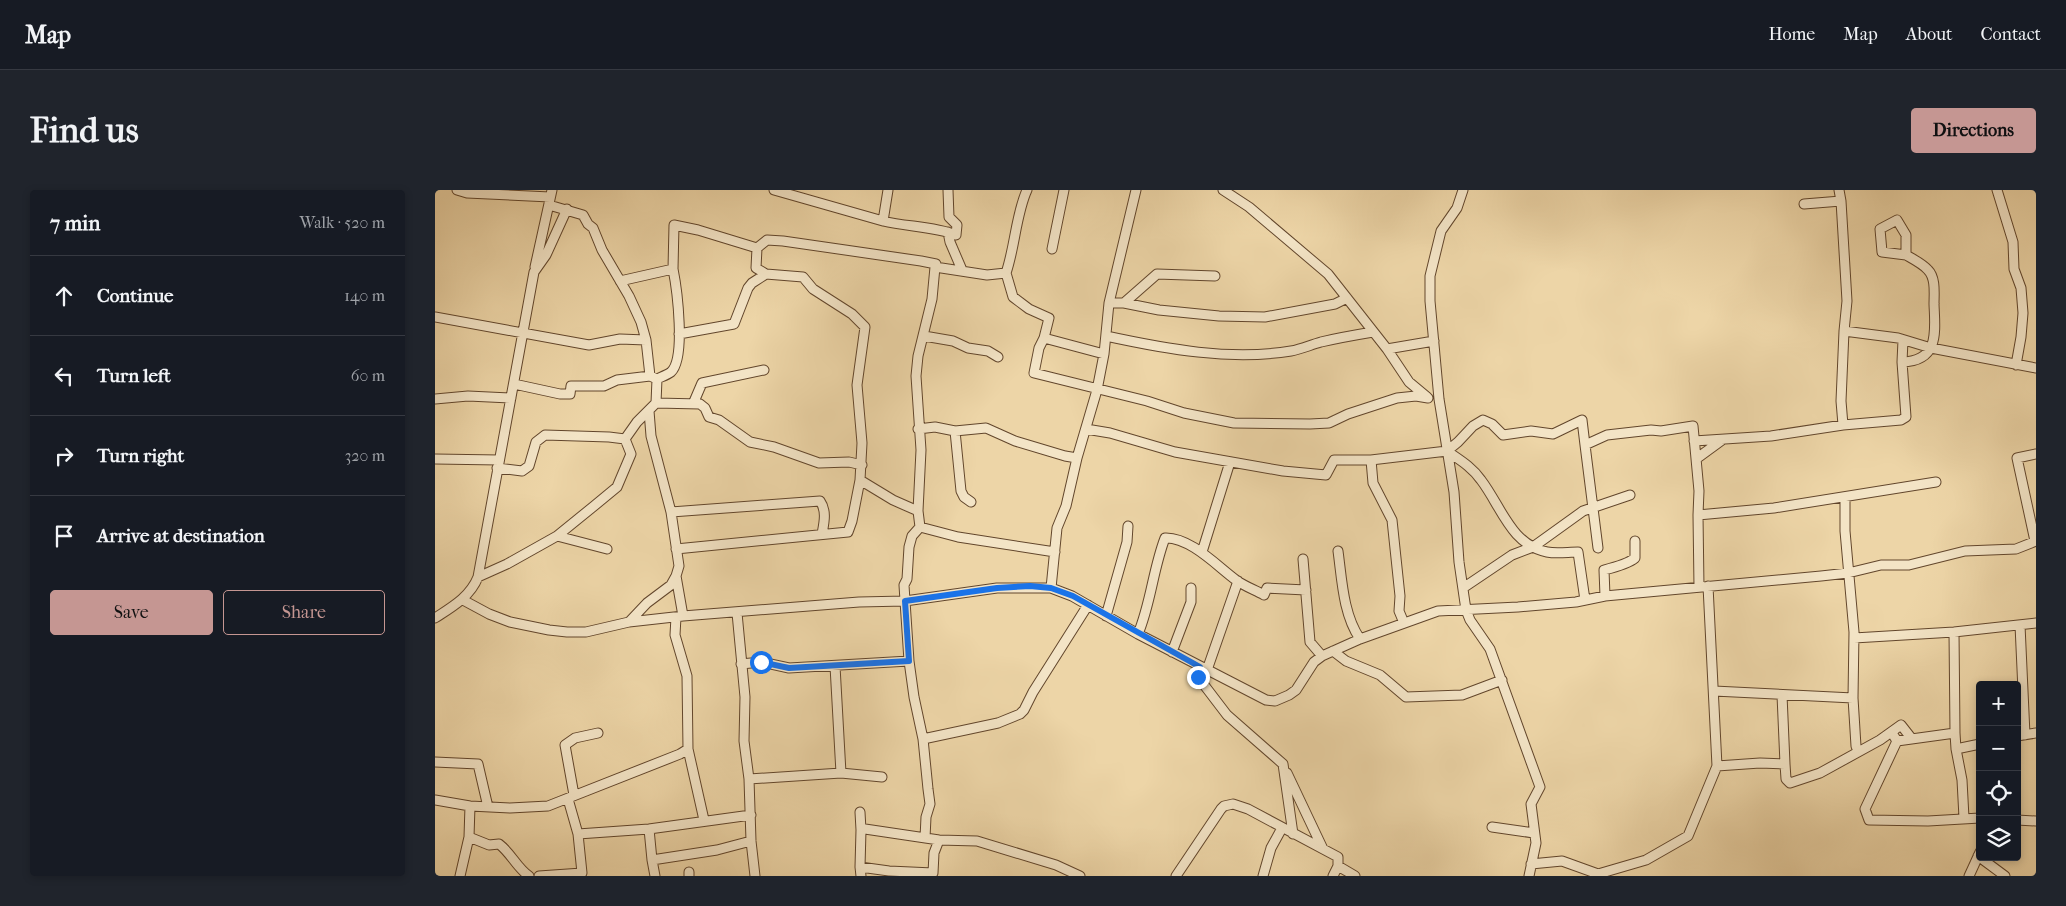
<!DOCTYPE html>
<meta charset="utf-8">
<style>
body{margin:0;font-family:"IM FELL French Canon",serif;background:#20242c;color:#f1f3f6}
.controls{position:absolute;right:15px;bottom:15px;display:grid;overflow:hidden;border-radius:5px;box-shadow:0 2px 8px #0003}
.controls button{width:45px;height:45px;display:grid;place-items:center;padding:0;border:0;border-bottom:1px solid #363941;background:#171b24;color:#f1f3f6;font:25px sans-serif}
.stop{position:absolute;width:15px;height:15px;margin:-11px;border:4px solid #1a73e8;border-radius:50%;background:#fff}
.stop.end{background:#1a73e8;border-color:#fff;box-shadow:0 1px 5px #0008}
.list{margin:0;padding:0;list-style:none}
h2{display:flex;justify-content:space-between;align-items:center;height:65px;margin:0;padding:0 20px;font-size:21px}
h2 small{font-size:16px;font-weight:400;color:#9ea1a6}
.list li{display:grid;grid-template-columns:32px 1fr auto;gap:15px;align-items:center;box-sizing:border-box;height:80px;padding:0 20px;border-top:1px solid #363941}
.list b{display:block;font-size:19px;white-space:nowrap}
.list em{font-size:16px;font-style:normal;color:#9ea1a6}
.actions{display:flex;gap:10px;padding:15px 20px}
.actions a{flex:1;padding:11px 0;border:1px solid #c59692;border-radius:5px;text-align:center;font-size:18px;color:#c59692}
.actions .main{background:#c59692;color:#111}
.icon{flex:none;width:28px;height:28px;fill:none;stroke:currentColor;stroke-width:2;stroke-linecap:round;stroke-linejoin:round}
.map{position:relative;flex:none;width:1601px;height:686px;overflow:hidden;border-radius:5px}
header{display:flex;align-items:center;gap:30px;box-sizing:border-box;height:70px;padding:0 25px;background:#171b24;border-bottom:1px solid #363941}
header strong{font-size:24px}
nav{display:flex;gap:28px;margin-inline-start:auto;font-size:18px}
.intro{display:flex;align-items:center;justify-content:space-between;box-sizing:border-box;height:120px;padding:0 30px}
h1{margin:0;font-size:35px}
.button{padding:12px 22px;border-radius:5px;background:#c59692;color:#111;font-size:18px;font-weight:700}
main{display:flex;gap:30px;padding:0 30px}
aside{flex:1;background:#171b24;border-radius:5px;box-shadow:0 2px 8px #0003}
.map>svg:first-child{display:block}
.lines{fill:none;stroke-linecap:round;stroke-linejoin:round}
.street-casing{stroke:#62462c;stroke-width:11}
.street{stroke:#f3e4c6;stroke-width:9}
.route{stroke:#1a73e8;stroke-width:6}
</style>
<header>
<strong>Map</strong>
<nav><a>Home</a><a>Map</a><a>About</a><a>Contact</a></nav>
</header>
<div class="intro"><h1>Find us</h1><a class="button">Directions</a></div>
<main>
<aside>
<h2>7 min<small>Walk · 520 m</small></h2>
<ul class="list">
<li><svg class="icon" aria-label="ahead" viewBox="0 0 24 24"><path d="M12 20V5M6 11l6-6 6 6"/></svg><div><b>Continue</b></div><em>140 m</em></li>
<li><svg class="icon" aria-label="left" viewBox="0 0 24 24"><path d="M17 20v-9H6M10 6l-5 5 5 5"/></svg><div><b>Turn left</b></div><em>60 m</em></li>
<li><svg class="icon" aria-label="right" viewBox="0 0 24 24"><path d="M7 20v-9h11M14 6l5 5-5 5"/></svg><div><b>Turn right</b></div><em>320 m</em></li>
<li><svg class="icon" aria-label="arrive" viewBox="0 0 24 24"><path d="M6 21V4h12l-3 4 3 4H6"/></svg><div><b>Arrive at destination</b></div></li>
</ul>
<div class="actions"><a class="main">Save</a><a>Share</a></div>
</aside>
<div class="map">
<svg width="1601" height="686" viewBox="0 0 1601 686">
<rect width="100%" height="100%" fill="#edd5a7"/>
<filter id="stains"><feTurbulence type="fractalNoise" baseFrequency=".004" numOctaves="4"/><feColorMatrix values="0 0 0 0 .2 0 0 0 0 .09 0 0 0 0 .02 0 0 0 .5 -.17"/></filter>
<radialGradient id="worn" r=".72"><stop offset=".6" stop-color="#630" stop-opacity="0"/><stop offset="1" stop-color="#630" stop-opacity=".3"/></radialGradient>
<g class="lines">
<g class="street-casing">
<path id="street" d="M22,0L32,3L115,7
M339,0L448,31L453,0
M788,0L814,17L893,84L952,159L974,192L992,207
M1028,0L1022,18L1006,41L995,86V111L1004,209L1019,302L1024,372L1031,420L1035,430L1055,459L1105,597L1096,614L1101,653L1094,686
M1404,0L1406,11
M1562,0L1578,52L1579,79L1586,98L1588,123L1586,147L1581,175
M1369,14L1406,11L1412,111L1409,141
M448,31C472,37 498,36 521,45L522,35L514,27L513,0
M513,42L515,52L527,80
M617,59L629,0
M100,77L117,0
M571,83C580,57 581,24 592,0
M185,91L238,79L239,35L263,40L322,58
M674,113H689L724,120L784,126L830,127L900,114L912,108
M689,113L722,84L780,86
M0,127L154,155L185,149L211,150
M244,144L299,134L313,98L317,93L331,84
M489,146L518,151L533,158L553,161L563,167
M671,146C731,159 795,171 856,161C867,159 875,155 886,152C903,148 920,145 938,142
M952,159L999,151
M669,164L609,148L604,158L599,183L712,211L749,223L799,233L875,234L894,233L913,224L962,208L981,206L993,208
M1467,172L1468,150
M222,189C226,187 232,185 236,182C251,168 242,99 238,79
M79,194L125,204H135L136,196H169L182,190L215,186
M0,209L33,206L76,208
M221,213L265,214L270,218L274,227L284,230L315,252L339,257L384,273L414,272L427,275
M258,214L267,193L329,180
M214,221L216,246L236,322L244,376L241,386L248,426
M1408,235L1466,230L1471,227L1467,172C1505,171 1500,141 1499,114C1499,104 1501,88 1493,80C1488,74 1478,69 1471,65V45L1462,30L1445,39L1447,62L1471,65
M483,239L500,237L520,241L551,238L580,251L630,266L642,268
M651,239L675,243L740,262L848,281L891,285L899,270H936L1012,261L1023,252L1038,236L1048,230L1057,234L1068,245L1096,241L1118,244L1147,230L1150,255L1172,245L1216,240L1226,241L1258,236L1264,301L1263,325L1264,397
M520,241L526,301L529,307L536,312
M1259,251L1336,246L1408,235L1406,211L1409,141L1463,148L1496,158L1601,178
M1150,255L1163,358
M1012,261C1025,270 1037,277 1046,290C1066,316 1076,355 1112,362C1122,364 1133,362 1143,362L1150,410
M0,269L64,270
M1261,269L1287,250
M936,270L938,293L957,330L965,406L964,421L969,433
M62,278L87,281L94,276L101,252L110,245L174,247L190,249
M1410,307V341L1419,442L1418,508L1421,556L1423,561
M483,321L458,310L425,290L427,253L422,195L430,137L417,124L378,99L368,87L331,84L321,78L322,58L332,50L348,51L486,71L501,74L500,77L552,85L571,83L578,107L594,119L614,128L609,148
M236,322L385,311C392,321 389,333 387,344
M1263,325L1339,318L1501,292
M485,337L523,347L620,362
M122,346L172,359
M1600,351L1582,268L1601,264
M241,359L413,342L417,331L425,290
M903,361C907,390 908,424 925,449
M767,362L795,272
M868,369L875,452L887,466
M43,387L72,374L122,346L159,316L182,297L196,264L190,249L202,232L221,213L222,189L215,186L211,150L206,132L194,106L167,60L158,38L153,34L148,25L114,15
M616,398L622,338L631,316L642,268L662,200L669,164L674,113L701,0
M1028,398L1077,365L1098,357L1148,321L1195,305
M1170,406L1169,380C1177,378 1193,374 1200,368V351
M28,410L54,424L75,432L114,440L132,442H151L194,432L248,426L424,412L470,411L562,398H616L637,406L703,444L831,510L840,511L854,505L861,500L879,472L887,466L925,449L1003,421L1083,417L1141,412L1170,406L1386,386L1413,383L1446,375H1474L1530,361L1581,359L1601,351
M302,423L310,507L309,551L314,589L316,651L320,686
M671,426L692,352L693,336
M241,427L240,445L252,486L253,559L269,630
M0,428C17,417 35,407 43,387L99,82L111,65L132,19
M194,432L212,413L236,395L241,386
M1585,435L1590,545
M1519,442L1520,543
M703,444C716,413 718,379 730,348C755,347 782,376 801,390C809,396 820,400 829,405L832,398L871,400
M1419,448L1519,442L1601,433
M898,461L911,471L945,485L971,507L1027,505L1067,490
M737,462L756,412V398
M306,474L326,472L354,478L474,471
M400,476L406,583
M765,477L763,487L792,525L848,574L858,644
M772,480L803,391
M1279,501L1418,508
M1347,505L1350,574
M1457,543L1462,551L1430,619L1434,630L1493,631L1545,628
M1582,546L1601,543
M488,549L563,533L585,524L589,520L598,502L653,415
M1462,551L1520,543L1521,559L1527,590L1529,628
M1521,559L1545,554
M0,572L43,574L53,617
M1282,576L1325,573L1350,574L1351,589L1355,593L1385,583L1445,550L1466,535L1477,549
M852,583L888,659
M314,589L406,583L447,587
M139,605L130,555L140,548L163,543
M0,610L35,616L75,618L113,616L245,564L253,559
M425,622L426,640
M1582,630L1601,631
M1057,637L1099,643
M214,639L217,670L220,686
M143,644L214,639L316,625
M34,647L54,655L64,654C76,663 82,678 94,686
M490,648L491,627L495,614L493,599L488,549L479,507L474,471L470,411L469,395L472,389L474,357L477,346L485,337L483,321L486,260L481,186L483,166L497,109L500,77
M1543,666L1570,686
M217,670L282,660L316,651
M1096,674L1127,671L1163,684L1211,670L1253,646L1282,576L1273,396
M425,677L426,640L430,639L504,650L542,651L621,675L645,686
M254,682V686
M25,686L34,647L35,616
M104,686L147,683L143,644L133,609
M426,686L425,677L454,681L498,683L499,663L504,650
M741,686L786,619L789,616L798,614L813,619L903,667V676L920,686
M828,686L836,658L847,638
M898,686L903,676
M1534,686L1545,662"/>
</g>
<use href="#street" class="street"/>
</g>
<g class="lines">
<path class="route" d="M326,472L354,478L474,471L470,411L562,398L595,396L616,398L638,406L765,477L763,487"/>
</g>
<rect width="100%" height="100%" filter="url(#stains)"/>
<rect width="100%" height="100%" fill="url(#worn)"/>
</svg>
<div class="controls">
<button>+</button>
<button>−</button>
<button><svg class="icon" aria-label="locate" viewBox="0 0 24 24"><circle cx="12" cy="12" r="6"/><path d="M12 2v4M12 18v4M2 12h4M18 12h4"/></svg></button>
<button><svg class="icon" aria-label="layers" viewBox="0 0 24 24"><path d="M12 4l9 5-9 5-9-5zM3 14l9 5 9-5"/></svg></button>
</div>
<div class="stop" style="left:326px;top:472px"></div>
<div class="stop end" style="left:763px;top:487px"></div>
</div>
</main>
